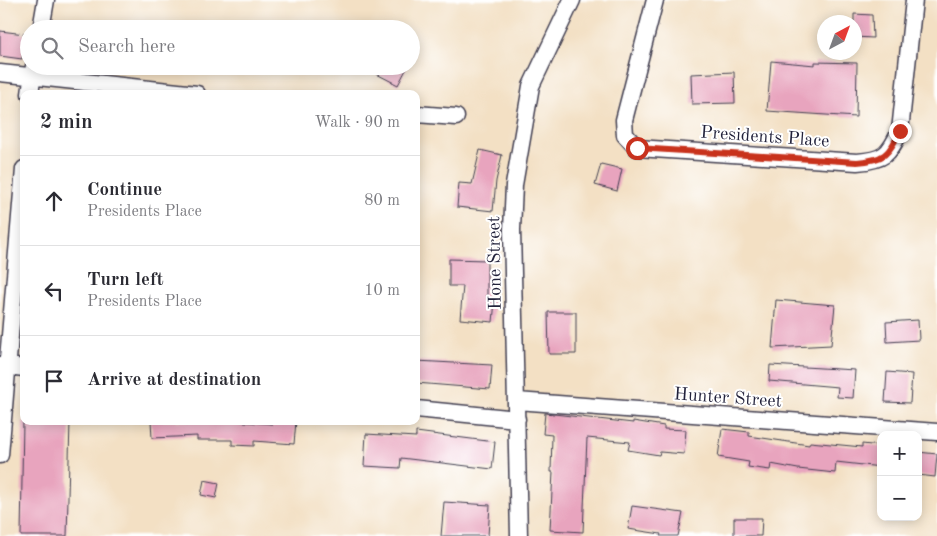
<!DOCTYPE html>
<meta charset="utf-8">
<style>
body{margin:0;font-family:"Old Standard TT",serif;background:#f7f7f7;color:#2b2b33}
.controls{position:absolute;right:15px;bottom:15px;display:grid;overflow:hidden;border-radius:10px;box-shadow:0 2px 12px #0003}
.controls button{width:45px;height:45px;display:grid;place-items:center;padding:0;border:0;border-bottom:1px solid #e1e1e2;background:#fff;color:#2b2b33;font:25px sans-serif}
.compass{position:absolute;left:817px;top:15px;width:45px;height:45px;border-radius:50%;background:#fff;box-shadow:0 2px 12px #0003;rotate:41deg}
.stop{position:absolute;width:15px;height:15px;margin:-11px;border:4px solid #c8321e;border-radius:50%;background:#fff}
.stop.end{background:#c8321e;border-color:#fff;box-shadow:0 1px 5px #0008}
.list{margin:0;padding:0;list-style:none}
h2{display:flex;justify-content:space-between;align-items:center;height:65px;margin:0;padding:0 20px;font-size:21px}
h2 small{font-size:16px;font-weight:400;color:#7c7c81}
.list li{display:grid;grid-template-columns:32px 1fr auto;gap:15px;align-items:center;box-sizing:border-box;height:90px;padding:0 20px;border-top:1px solid #e1e1e2}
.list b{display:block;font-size:19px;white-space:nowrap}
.list p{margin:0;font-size:16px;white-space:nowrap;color:#7c7c81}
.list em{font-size:16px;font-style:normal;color:#7c7c81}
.icon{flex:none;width:28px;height:28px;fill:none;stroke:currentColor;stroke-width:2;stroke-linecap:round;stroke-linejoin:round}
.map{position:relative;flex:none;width:937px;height:536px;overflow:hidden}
.search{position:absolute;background:#fff;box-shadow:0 2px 12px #0003;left:20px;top:20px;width:400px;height:55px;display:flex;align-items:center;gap:12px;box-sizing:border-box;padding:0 18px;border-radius:28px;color:#7c7c81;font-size:19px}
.panel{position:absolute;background:#fff;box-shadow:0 2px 12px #0003;left:20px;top:90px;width:400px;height:335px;border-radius:10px}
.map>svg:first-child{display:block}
.building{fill:#e8a4be}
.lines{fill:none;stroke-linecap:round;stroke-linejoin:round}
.minor-casing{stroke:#413e50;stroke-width:19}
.minor{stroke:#fff;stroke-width:16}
.route{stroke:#c8321e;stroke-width:6}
.labels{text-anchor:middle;stroke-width:4;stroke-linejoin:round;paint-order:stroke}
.street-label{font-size:18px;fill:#22223b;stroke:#fff}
</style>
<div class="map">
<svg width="937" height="536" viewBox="0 0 937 536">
<rect width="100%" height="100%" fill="#fff"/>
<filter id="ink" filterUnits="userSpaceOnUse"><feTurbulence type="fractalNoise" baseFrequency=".02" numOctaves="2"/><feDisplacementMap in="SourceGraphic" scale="10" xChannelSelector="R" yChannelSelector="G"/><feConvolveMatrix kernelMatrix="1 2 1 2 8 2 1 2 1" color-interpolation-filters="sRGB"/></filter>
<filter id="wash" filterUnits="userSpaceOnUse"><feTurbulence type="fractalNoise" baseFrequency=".0096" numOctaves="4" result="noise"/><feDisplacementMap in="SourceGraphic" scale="20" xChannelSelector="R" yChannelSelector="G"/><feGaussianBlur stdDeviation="1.12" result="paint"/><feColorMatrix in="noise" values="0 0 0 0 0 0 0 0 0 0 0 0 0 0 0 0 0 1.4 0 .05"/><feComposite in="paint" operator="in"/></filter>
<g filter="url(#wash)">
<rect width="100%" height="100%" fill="#f3e0c4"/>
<g id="blocks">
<path class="building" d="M854,14L872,15L873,38L854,37Z
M0,31L25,34L22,59L0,56Z
M771,61L815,65V62L857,63L856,117L767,111Z
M361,66H408L398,85Z
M734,72L735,103L692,104L691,74Z
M480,150L502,155L496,181L493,211L457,207L459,183L472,184Z
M601,164L622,169L617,191L595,185Z
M449,259L487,260V300L495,301L493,322L460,319L463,286H449Z
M776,300L835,305L831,345L772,348Z
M548,312H576V354H549Z
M918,320L919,340L887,342L886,322Z
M416,361L492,365L490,389L416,383Z
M770,365L855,370L853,398L837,397L838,387L769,381Z
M887,372L912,374L910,403L885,402Z
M545,413L633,423V421L664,426V429L686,430L684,454L660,452L659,455L628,450L630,442L587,438L583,532L550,530L553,472H551L552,435L543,434Z
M23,421H70L67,536H21Z
M151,421H233L273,424V421H296L294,444L254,441V446L232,445V440H197V436L152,438Z
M722,429L749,432V436L809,445L810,442L862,447V444L881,446V467L836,462L835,473L798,469L771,464L770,470L748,467L749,462L718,457Z
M416,432L495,442L492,469L401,458L400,468L364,466L366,434L416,437Z
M918,452L937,454L935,477L918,475Z
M204,480L219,483L216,498L201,495Z
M444,502L490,505L488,536H441Z
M632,506L683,513L678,536H660L661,534L628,529Z
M734,518H762L761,536H734Z"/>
</g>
</g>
<g filter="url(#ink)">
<use href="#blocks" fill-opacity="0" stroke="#413e50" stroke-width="1"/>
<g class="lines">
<g class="minor-casing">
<path id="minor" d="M655,0L624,120L625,135L637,148L857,162C884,160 889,155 900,131L914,0
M41,29L46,0
M0,73L197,94
M30,94L34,66
M416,114L456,117
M0,365L24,368
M517,401L937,432
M416,409L517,419
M0,455L24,169
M519,536L512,230L514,185L531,86L572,0"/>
</g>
<use href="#minor" class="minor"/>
</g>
</g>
<g class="lines" filter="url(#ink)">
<path class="route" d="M637,148L857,162C884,160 889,155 900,131"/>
</g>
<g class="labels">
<g class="street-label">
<text transform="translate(765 136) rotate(4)" y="6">Presidents Place</text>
<text transform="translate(494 263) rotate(-91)" y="6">Hone Street</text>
<text transform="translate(728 397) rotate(4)" y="6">Hunter Street</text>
</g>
</g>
</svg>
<div class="controls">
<button>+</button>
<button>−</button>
</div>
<svg class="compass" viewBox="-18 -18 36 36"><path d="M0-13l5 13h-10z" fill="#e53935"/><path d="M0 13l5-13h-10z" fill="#7c7c81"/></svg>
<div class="stop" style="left:637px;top:148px"></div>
<div class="stop end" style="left:900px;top:131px"></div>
<div class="search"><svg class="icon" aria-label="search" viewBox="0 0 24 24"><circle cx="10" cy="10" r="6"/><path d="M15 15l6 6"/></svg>Search here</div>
<section class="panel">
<h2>2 min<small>Walk · 90 m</small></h2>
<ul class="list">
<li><svg class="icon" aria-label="ahead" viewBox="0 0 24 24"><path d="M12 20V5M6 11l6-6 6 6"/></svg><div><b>Continue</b><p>Presidents Place</p></div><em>80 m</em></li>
<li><svg class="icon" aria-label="left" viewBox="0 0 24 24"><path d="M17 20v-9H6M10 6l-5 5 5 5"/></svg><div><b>Turn left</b><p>Presidents Place</p></div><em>10 m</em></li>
<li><svg class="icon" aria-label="arrive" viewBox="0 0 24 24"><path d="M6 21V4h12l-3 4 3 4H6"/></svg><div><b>Arrive at destination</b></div></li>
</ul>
</section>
</div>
